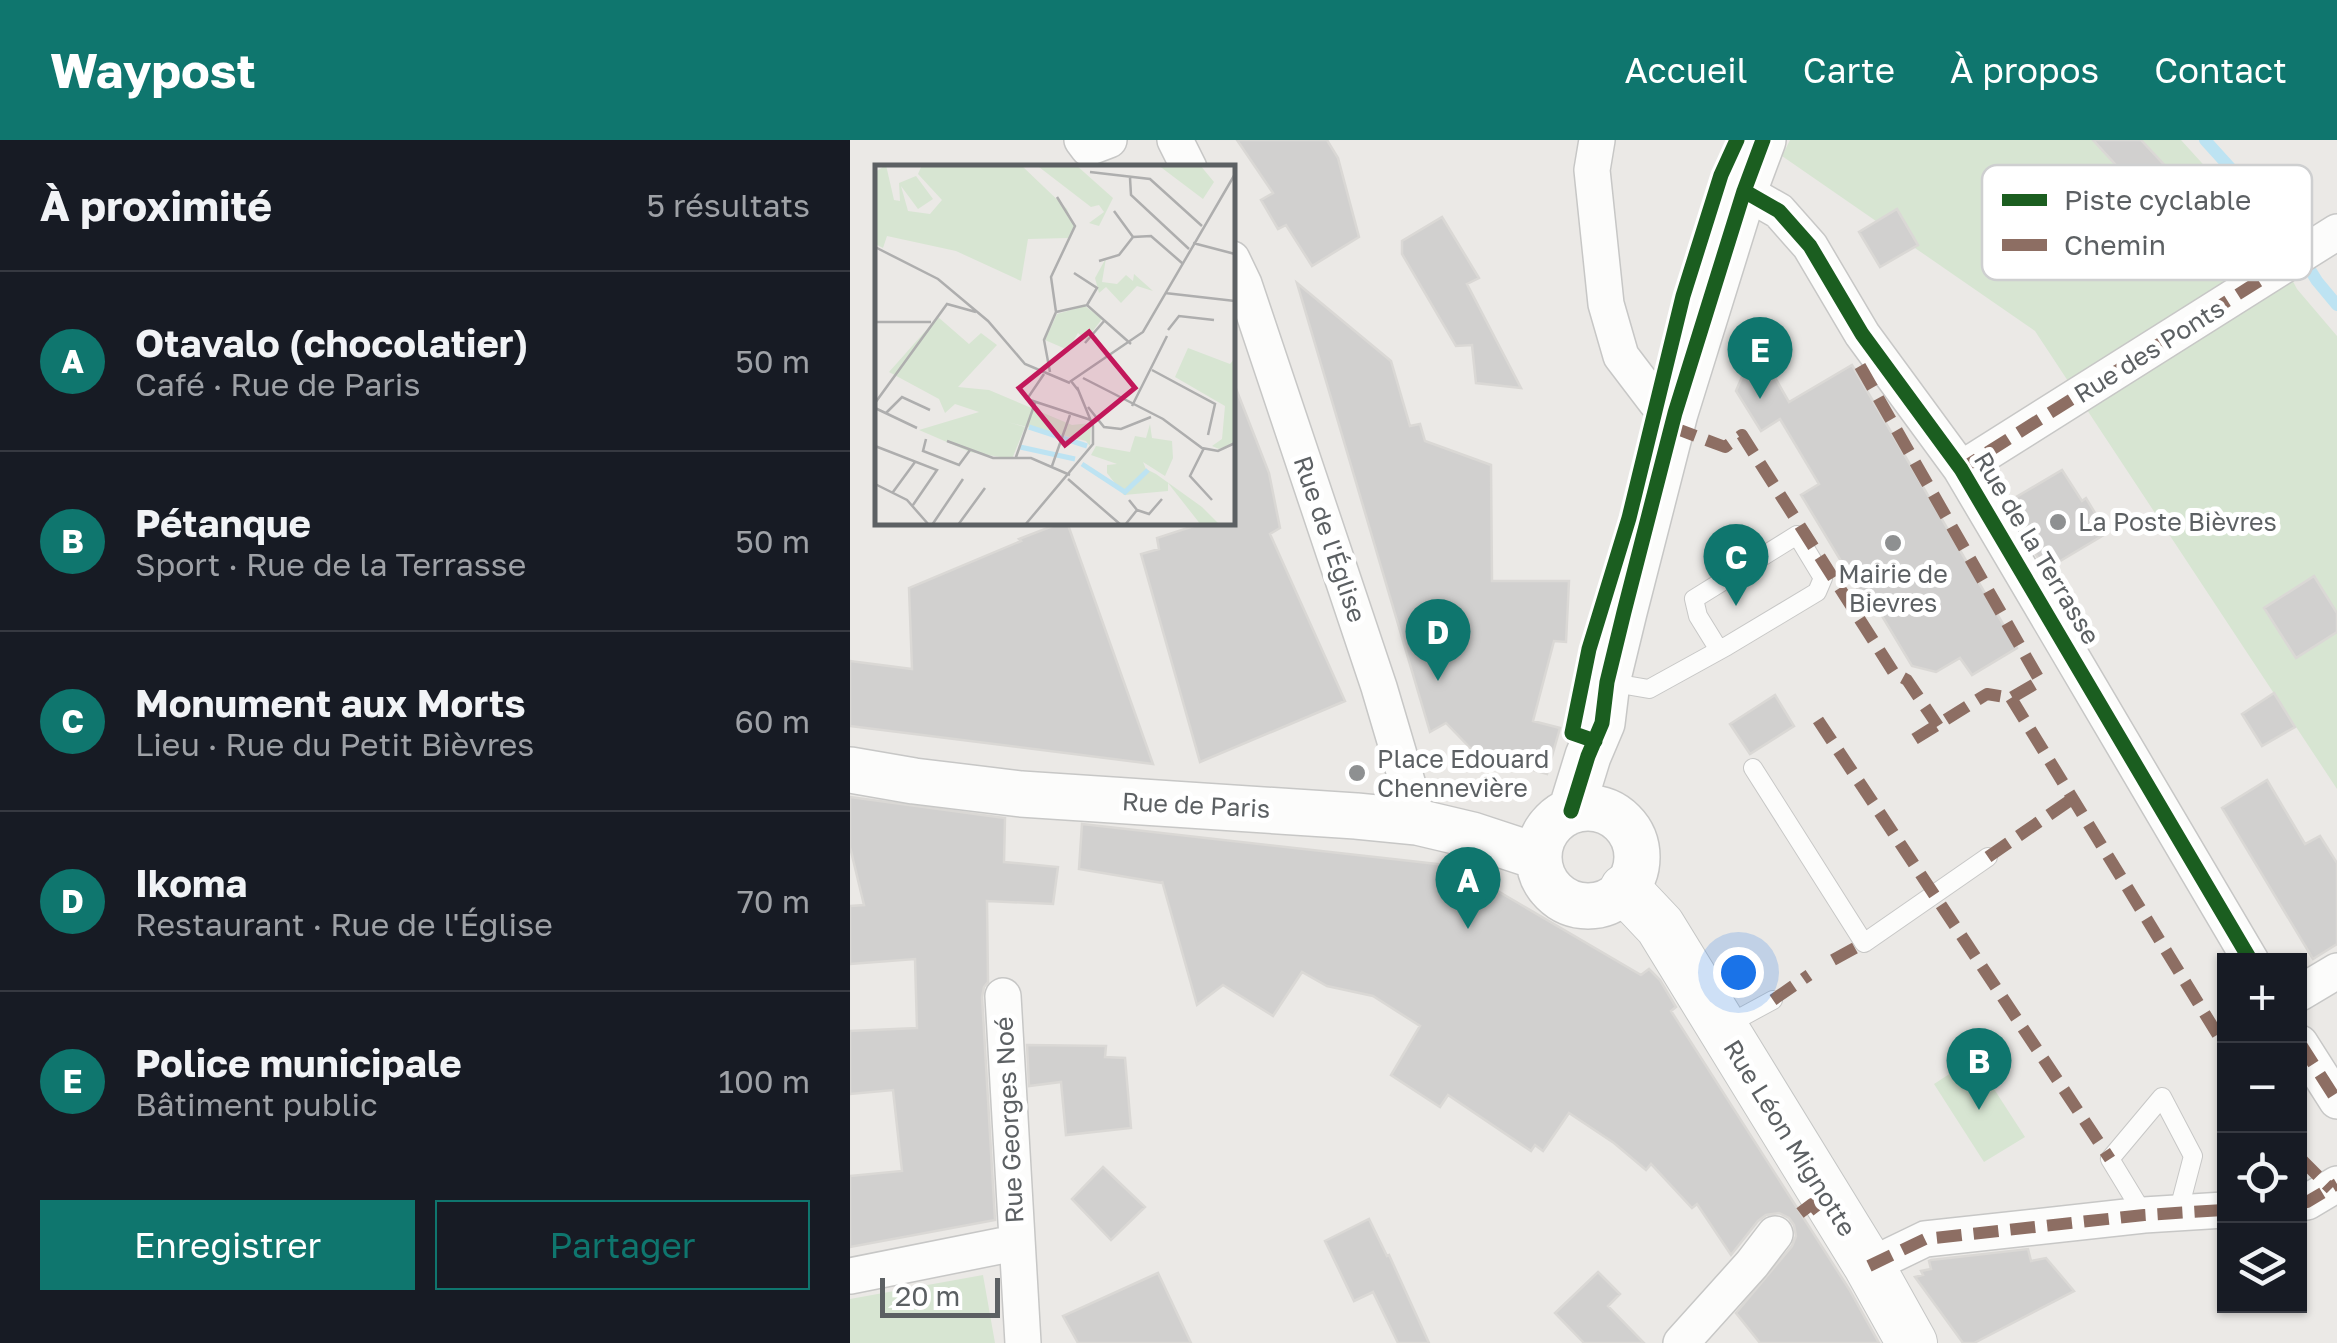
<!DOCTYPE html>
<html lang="fr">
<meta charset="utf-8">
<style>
body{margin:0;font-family:"Golos Text",sans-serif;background:#20242c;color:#f1f3f6}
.controls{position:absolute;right:30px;bottom:30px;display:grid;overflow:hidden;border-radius:0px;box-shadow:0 2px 8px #0004}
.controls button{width:90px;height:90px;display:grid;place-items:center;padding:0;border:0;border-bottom:2px solid #363941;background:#171b24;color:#f1f3f6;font:50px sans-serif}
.scale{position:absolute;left:30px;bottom:25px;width:120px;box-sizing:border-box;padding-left:10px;border:5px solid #5c6063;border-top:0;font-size:28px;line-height:35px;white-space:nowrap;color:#5c6063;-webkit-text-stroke:8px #fff;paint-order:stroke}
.you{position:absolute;left:888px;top:832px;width:35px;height:35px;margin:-25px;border:8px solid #fff;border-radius:50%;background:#1a73e8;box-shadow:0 0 0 15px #1a73e833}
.badge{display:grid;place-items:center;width:65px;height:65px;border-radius:50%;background:#0f766e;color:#fff;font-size:32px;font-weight:700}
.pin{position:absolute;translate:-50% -82px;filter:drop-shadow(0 2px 5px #0008)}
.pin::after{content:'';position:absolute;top:52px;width:35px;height:30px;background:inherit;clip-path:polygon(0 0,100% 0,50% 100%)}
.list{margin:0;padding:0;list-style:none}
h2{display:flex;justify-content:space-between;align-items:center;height:130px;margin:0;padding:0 40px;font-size:42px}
h2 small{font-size:32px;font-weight:400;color:#9ea1a6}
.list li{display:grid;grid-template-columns:65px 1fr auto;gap:30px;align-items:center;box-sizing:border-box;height:180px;padding:0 40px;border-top:2px solid #363941}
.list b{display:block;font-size:38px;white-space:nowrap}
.list p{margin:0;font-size:32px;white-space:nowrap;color:#9ea1a6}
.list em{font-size:32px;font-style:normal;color:#9ea1a6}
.actions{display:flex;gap:20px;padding:30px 40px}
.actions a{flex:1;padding:22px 0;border:2px solid #0f766e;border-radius:0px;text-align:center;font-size:35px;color:#0f766e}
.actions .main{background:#0f766e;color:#fff}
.icon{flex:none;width:55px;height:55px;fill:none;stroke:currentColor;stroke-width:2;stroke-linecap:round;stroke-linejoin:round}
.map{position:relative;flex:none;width:1487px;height:1203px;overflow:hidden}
header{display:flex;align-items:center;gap:60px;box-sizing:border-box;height:140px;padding:0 50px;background:#0f766e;color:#fff}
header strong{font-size:48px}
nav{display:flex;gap:55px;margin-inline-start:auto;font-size:35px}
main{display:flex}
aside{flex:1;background:#171b24}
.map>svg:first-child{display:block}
.green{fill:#d7e5d2}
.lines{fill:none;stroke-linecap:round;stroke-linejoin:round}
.stream{stroke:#bde3f2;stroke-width:12}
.building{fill:#d1d0cf;stroke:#dad8d5;stroke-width:2.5}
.service-casing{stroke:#c7c7c6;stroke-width:20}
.minor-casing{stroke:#c7c7c6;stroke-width:38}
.tertiary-casing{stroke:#c7c7c6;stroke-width:48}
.secondary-casing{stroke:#c5c6c5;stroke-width:52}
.service{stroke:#fcfcfb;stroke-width:18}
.minor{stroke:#fcfcfb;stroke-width:35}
.tertiary{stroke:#fcfcfb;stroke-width:45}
.secondary{stroke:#fcfcfb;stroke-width:50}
.quiet{stroke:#8d6e63;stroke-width:12;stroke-dasharray:25 12;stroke-linecap:butt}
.cycleway-casing{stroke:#fff;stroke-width:21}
.cycleway{stroke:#1b5e20;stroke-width:15}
.poi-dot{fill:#8e9091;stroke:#fff;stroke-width:4}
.labels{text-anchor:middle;stroke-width:10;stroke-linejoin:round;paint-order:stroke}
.street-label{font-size:25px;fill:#5c6063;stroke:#fff}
.poi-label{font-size:25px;fill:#5c6063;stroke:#fff;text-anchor:start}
.inset-river{fill:none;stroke:#bde3f2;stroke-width:5}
.inset-road{fill:none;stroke:#aeaeae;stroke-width:2.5}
.view{fill:#c2185b;fill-opacity:0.15;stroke:#c2185b;stroke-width:5}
.inset-edge{fill:none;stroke:#5c6063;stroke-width:5}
.key{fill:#fff;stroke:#cecfd0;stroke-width:2.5}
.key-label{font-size:28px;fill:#5c6063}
</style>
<header>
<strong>Waypost</strong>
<nav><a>Accueil</a><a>Carte</a><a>À propos</a><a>Contact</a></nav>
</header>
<main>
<aside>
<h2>À proximité<small>5 résultats</small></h2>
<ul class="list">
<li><span class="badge">A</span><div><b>Otavalo (chocolatier)</b><p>Café · Rue de Paris</p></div><em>50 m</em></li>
<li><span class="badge">B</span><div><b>Pétanque</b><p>Sport · Rue de la Terrasse</p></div><em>50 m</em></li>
<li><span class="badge">C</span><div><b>Monument aux Morts</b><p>Lieu · Rue du Petit Bièvres</p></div><em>60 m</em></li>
<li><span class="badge">D</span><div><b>Ikoma</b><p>Restaurant · Rue de l'Église</p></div><em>70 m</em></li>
<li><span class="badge">E</span><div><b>Police municipale</b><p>Bâtiment public</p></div><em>100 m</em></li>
</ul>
<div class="actions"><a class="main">Enregistrer</a><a>Partager</a></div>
</aside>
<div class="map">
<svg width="1487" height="1203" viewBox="0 0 1487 1203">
<rect width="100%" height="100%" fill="#ebe9e6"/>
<path class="green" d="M940,0H1331L1420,98L1447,149L1487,196V649L1185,191L932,16Z
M1124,918L1175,997L1134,1022L1084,944Z
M133,1135L145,1203H0V1159Z"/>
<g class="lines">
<path class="stream" d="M1355,0L1432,85L1467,141L1487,165"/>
</g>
<path class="building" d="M387,0H477L488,18L509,97L462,126L436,85L428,89L411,60L423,53Z
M1243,0H1291L1335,47L1309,72Z
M1047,69L1068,105L1030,127L1009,92Z
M592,77L629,138L617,144L671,248L626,243L622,205L606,206L552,114V101Z
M447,143L541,221L560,286L570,284L575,301L641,325L642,441H719L716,502L704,501L683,581L710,588L697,634L626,614L596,583L580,592Z
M906,204L939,262L1002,225L1167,508L1122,535L1110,518L1086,532L1062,526L1017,451L1011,454L951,355L969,344L930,279L911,291L886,251Z
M382,246H385L419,333L430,388L420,394L495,561L350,622L291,414L309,409L307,398L356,382H382Z
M1212,330L1232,361L1236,358L1257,393L1195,430L1156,363Z
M213,382H217L303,624L0,586V521L62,529L59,448L171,401L169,399Z
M1464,436L1487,473V492L1446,518L1414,468Z
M1424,553L1445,587L1412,606L1392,574Z
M925,555L944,586L900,614L880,584Z
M1417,640L1455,704L1470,696L1487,723V804L1463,819L1372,668Z
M0,657L155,678L154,722L208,727L203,764L137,761L138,842L134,847L132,857L145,1080L0,1107V1036L52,1031L43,950L0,954V891L67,888L65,819L0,824V766L14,765L0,707Z
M232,684L605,726L791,835L799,829L810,840L826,867L821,871L999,1149L1029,1203H910L886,1173L942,1106L946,1096L944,1085L939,1078L929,1073L916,1075L908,1081L881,1115L847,1064L842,1068L801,1024L796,1030L764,1003L719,973L693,1011L685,1005L681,1011L598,955L590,967L541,935L570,886L523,856L477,846L452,832L423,876L373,845L347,865L312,741V743L229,729Z
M177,905L256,906L255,917L275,918L281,988L216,995L211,942L179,946Z
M253,1027L295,1067L261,1100L222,1059Z
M519,1079L537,1116L539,1115L579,1203H548L523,1152L504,1161L475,1101Z
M1178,1109L1181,1121L1196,1118L1224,1151L1124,1203H1113L1065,1137L1073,1135L1071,1131L1081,1129L1079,1121L1081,1120Z
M748,1132L770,1154L758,1166L794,1203H734L705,1173Z
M308,1133L341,1203H228L213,1176Z"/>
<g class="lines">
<g class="service-casing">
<path id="service" d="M758,542L799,549L877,506L967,452L973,438L947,395L844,459L848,476L869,510
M903,628L1014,803L1138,717
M877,885L923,860
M1294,1075L1260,1019L1312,957L1343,1016L1328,1073"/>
</g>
<g class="minor-casing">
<path id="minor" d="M232,0L238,8L259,0
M325,0L339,28
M747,0L742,30L756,164L771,216L806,262L825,273
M894,51L929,71L960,106L1012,194L1111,329L1401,821
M382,119L394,144L529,547L561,655L567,682
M1111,329L1487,92
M1450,853L1487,831
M153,856L173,1203
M1450,903L1487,961
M1450,1063L1457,1062L1487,1044
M1019,1126L1075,1099L1294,1075L1374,1070
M0,1136L165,1103
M831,1203L902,1124L925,1094"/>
</g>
<g class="tertiary-casing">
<path id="tertiary" d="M0,630L64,641L171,654L506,676L567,682L622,695L689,717
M689 717a49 49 0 1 1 98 0a49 49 0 1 1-98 0Z
M721,671L738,616L752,583L757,542L774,472L825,273L894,51L913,0"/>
</g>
<g class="secondary-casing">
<path id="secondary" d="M775,749L810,786L1019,1126L1062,1203"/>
</g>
<use href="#service" class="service"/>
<use href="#minor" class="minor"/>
<use href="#tertiary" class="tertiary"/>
<use href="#secondary" class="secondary"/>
<path class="quiet" d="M1010,226L1190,541L1161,558L1137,554L1063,600
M822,287L875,307L892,295L1044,533L1057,540L1088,586
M1114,334L1111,329L1425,131
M1161,558L1374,905
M968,580L1260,1019
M1138,717L1222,659
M983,820L1014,803
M923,860L959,835
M1450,903L1487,961
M1450,1018L1481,1049
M1450,1063L1457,1062L1487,1044
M950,1073L962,1064L973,1078
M1019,1126L1075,1099L1294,1075L1374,1070"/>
<g class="cycleway-casing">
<path id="cycleway" d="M894,51L929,71L960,106L1012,194L1111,329L1401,821
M745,601L722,593L739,509L779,378L833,156L871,35L887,0
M721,671L738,616L752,583L757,542L774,472L825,273L894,51L913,0"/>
</g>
<use href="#cycleway" class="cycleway"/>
</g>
<g class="poi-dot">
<circle cx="1208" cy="382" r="10"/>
<circle cx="1043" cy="403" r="10"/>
<circle cx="507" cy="633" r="10"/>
</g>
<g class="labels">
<g class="street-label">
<text transform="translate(1299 211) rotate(-32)" y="9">Rue des Ponts</text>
<text transform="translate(480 399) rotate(71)" y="9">Rue de l'Église</text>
<text transform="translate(1187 408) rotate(59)" y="9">Rue de la Terrasse</text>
<text transform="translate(346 665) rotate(3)" y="9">Rue de Paris</text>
<text transform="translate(159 980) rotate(-93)" y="9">Rue Georges Noé</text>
<text transform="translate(940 998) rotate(58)" y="9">Rue Léon Mignotte</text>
</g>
<g class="poi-label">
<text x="1228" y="391">La Poste Bièvres</text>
<text x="1043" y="443" text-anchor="middle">Mairie de<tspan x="1043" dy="29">Bievres</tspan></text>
<text x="527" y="628">Place Edouard<tspan x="527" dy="29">Chennevière</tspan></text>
</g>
</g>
<g transform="translate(25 25)">
<rect width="360" height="360" fill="#ebe9e6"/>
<path d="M11,0L19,35L25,36L24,18L41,11L58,34L43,44L26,21L33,46L55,49L67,35L43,9L47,0H146L192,44L199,61L193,73L153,74L146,116L81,86L12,71L8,83L0,79V7ZM148,0H201L238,33L224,61L214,58L229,47L224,40L216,42L164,2ZM283,0H325L339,17L328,34ZM231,93L227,117L242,119L251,110L258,116L259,109L278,126L262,121L246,138L231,122L224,128L220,113ZM210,141L227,154L211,175L203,168L193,185L170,175L182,149ZM63,152L94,179L106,168L122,180L83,222L114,225L197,260L216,258L215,281L211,276L132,257L150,262L137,294L95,287L44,265L104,247L80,239L70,248L64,234L14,207ZM313,183L355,199L360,193V277L344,284L337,281L347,274L350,241L300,212ZM275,259L277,273L297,276L298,293L290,311L268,297L271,304L281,309L327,342L345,360H326L293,318V326L249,330L232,308V300L242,299L216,290L221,281L255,287L260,271L271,273Z" fill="#d7e5d2"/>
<path class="inset-river" d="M154,262L212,281M145,282L200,294M207,299L250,327L273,305"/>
<path class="inset-road" d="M215,7L275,14L327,61M255,13L256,30L314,84M239,46L258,72M318,78L360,89M0,82L63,114L113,156L150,199L195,218M224,96L244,90L258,72L276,71L307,98M199,108L222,123L212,140M290,128L360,136M181,147L176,112L200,61L182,32M181,147L212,140L256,179M0,157H56M293,165L304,151L339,155M210,178L230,155M277,205L340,239L333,270M175,207L169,175L181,147M169,209L152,234L216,255M208,213L288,254L327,283L343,286L360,278M203,225L196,216L268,167L360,9M0,238L72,139L101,147M257,241L292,171M213,242L229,262L246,264L276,252M0,243L42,263M11,248L27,232L55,245M51,274L48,286L84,300L95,285M72,276L118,293H156L195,310M0,281L62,305L38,340M329,283L315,311L337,335M141,292L160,238M177,301L195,250M193,314L246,360M0,319L32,335L54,360M18,327L40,297M262,345L274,349L287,334M57,360L88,314M83,360L110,323M150,360L218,279V261L202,222M250,360L262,345L254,335"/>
<path class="view" d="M214,167L260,223L190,280L144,223Z"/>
<rect width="360" height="360" class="inset-edge"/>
</g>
<rect x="1132" y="25" width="330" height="115" rx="15" class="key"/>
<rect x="1152" y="54" width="45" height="12" fill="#1b5e20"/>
<rect x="1152" y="99" width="45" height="12" fill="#8d6e63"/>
<g class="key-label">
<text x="1214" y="70">Piste cyclable</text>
<text x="1214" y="115">Chemin</text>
</g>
</svg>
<div class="controls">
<button>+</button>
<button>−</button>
<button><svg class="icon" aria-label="locate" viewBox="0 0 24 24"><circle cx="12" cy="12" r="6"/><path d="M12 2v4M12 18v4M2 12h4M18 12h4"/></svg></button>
<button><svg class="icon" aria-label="layers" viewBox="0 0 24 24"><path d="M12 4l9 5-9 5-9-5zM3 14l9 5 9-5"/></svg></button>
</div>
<div class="scale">20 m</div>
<div class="you"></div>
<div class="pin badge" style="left:618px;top:789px">A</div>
<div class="pin badge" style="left:1129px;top:970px">B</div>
<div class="pin badge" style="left:886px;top:466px">C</div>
<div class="pin badge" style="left:588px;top:541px">D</div>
<div class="pin badge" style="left:910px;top:259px">E</div>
</div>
</main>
